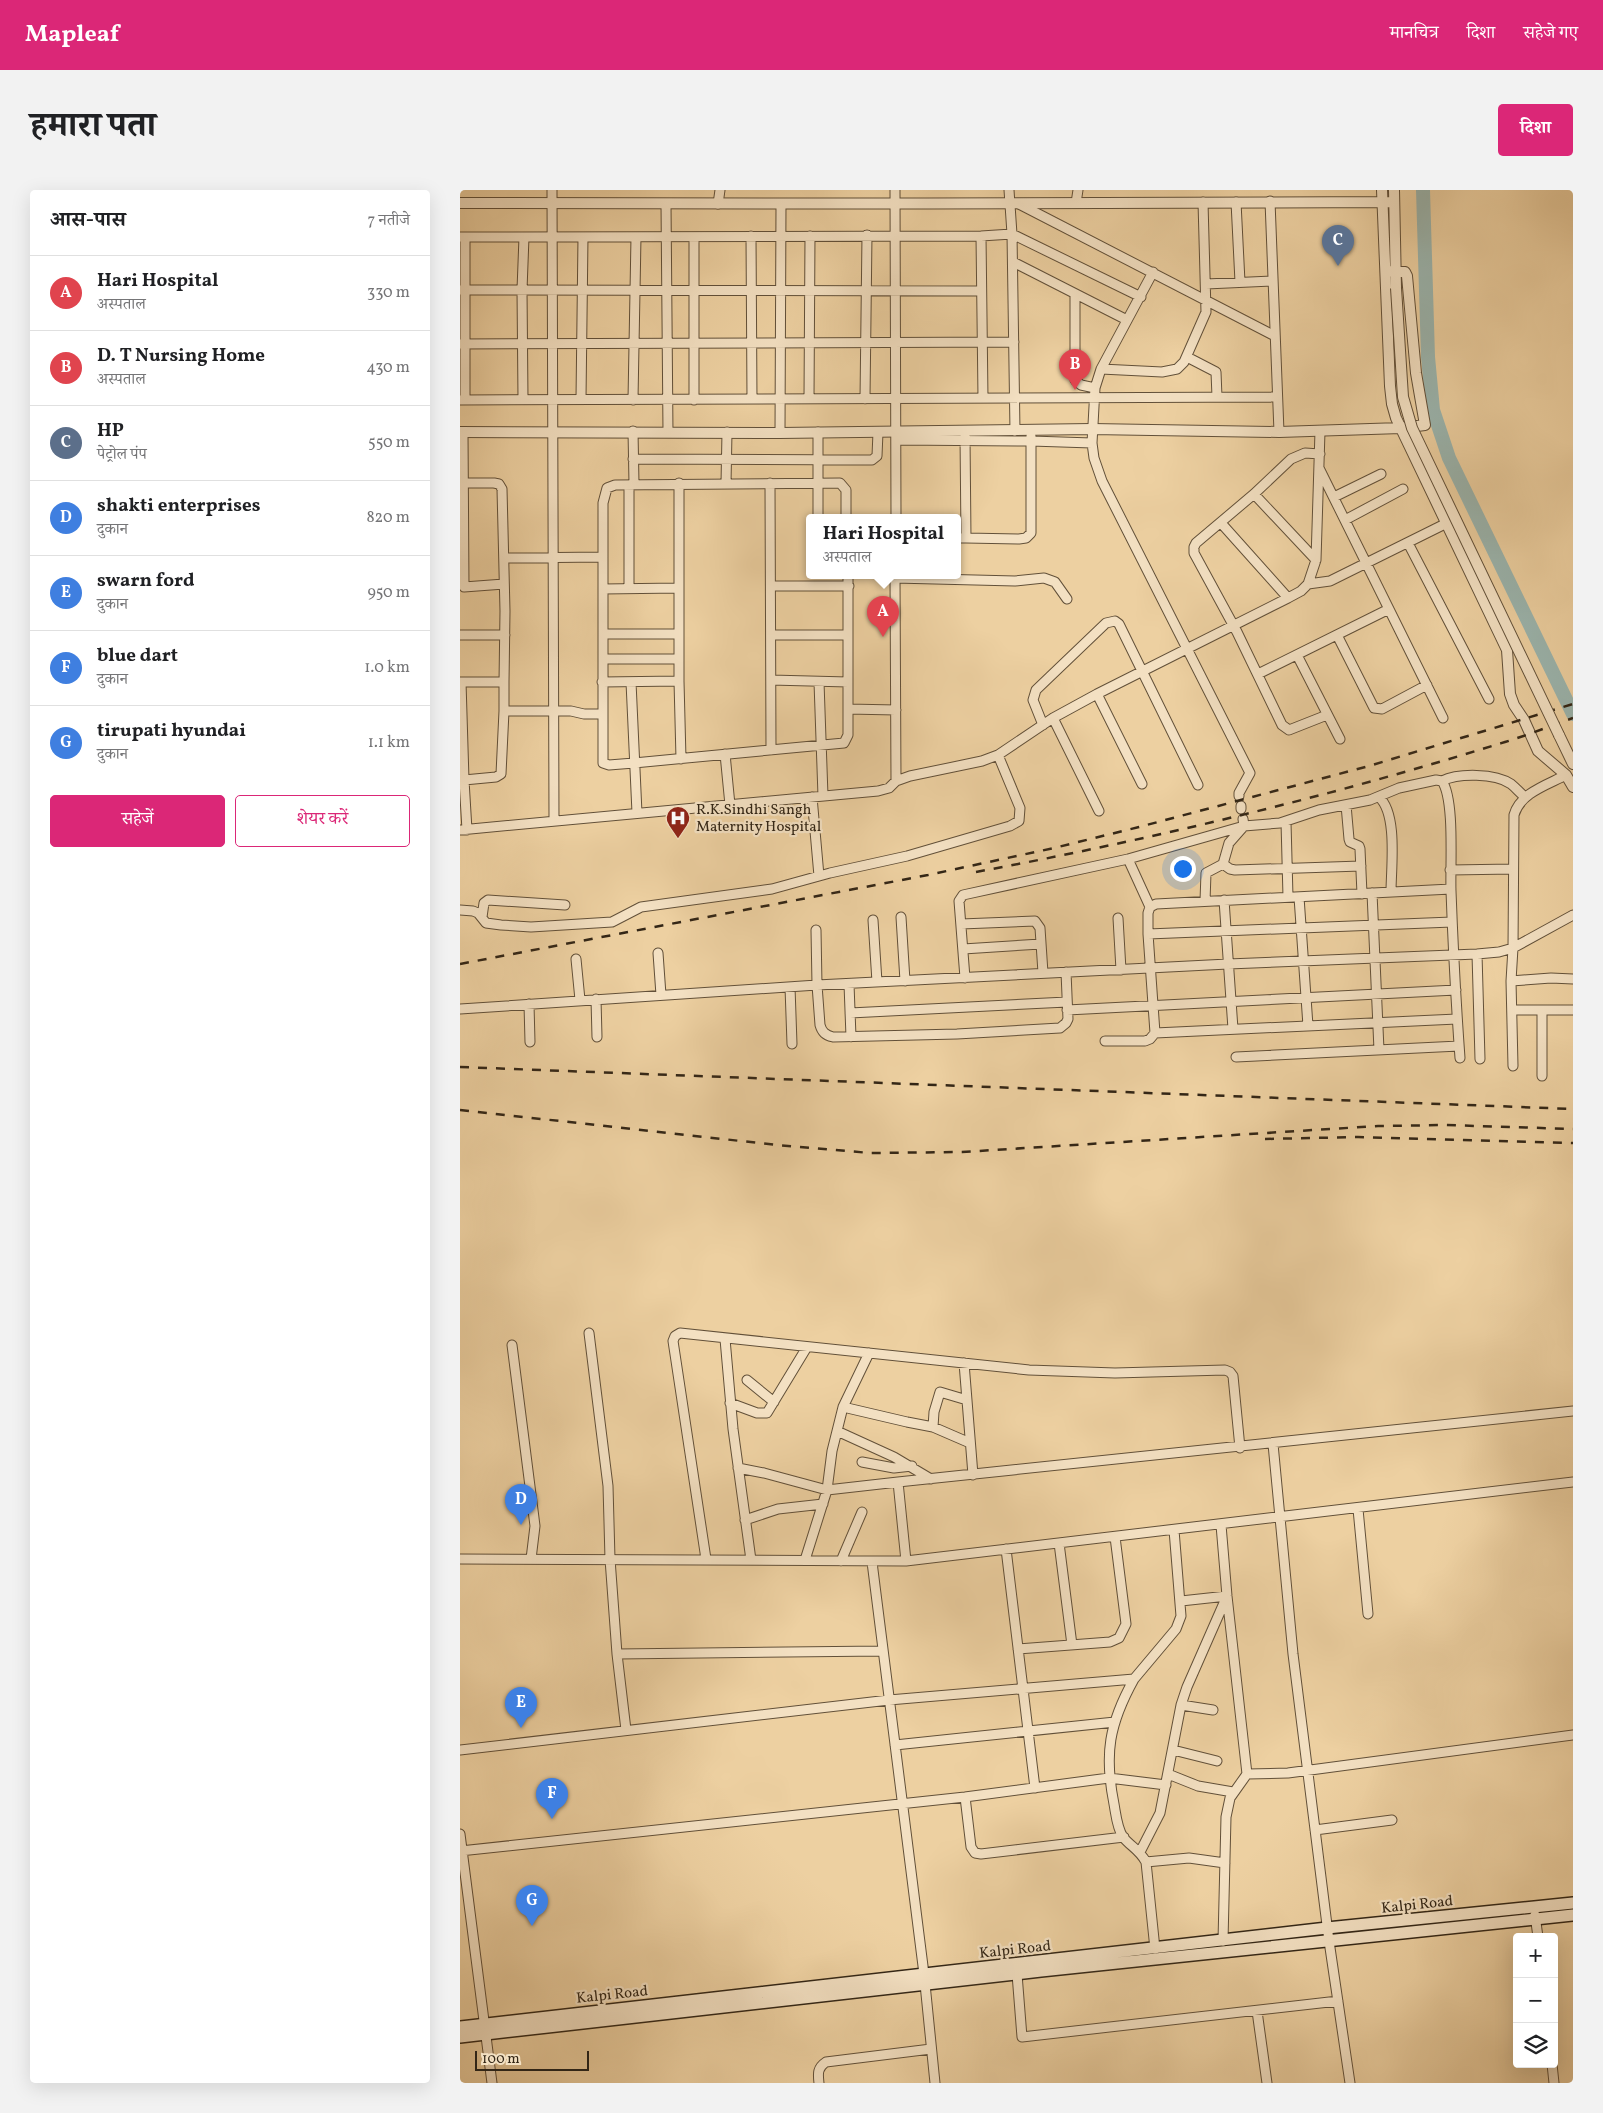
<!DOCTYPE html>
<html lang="hi">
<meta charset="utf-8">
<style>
body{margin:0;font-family:Vollkorn,"Noto Serif Devanagari",serif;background:#f2f2f2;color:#202124}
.controls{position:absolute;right:15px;bottom:15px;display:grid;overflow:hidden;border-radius:5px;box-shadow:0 5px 20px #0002}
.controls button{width:45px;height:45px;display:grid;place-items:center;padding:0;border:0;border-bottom:1px solid #e0e0e0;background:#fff;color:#202124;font:25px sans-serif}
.scale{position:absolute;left:15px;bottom:12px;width:114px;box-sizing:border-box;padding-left:5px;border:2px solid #332616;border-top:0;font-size:14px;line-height:18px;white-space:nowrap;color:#332616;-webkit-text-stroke:4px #f3e0c2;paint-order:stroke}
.you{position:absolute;left:722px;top:678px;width:18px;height:18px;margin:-12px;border:4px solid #fff;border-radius:50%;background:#1a73e8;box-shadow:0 0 0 8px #1a73e833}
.badge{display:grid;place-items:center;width:32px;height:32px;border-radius:50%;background:#db2777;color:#fff;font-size:16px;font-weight:700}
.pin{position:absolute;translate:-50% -41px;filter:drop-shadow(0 1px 2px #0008)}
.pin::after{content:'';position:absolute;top:26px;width:18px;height:15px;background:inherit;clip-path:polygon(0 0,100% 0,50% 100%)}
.popup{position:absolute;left:346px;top:324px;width:155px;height:65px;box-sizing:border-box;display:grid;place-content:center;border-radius:5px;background:#fff;filter:drop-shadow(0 1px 4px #0005);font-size:16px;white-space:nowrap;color:#757577}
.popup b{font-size:19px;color:#202124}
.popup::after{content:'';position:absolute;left:50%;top:100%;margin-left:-10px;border:10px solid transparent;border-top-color:#fff}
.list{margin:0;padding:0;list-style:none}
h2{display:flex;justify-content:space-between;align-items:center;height:65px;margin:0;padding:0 20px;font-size:21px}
h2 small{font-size:16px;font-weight:400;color:#757577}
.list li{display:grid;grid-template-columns:32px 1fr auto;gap:15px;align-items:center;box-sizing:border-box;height:75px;padding:0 20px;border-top:1px solid #e0e0e0}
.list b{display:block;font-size:19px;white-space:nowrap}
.list p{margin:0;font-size:16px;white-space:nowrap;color:#757577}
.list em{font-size:16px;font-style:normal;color:#757577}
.actions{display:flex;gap:10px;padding:15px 20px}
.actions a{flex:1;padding:11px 0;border:1px solid #db2777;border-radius:5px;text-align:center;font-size:18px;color:#db2777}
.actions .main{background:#db2777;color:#fff}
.icon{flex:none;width:28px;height:28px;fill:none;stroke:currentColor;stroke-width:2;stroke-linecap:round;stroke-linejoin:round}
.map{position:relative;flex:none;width:1113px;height:1893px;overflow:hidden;border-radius:5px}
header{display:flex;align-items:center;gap:30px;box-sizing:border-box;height:70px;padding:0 25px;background:#db2777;color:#fff}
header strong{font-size:24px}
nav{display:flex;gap:28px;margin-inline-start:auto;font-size:18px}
.intro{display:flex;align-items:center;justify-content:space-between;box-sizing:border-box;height:120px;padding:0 30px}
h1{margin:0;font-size:35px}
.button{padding:12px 22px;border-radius:5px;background:#db2777;color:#fff;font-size:18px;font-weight:700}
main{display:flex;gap:30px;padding:0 30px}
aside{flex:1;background:#fff;border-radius:5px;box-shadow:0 5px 20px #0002}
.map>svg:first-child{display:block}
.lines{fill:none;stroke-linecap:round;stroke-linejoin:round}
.river{stroke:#9bb5ae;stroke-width:14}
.minor-casing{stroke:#625039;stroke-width:11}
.tertiary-casing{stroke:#625039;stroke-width:12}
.secondary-casing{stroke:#332616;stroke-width:14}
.minor{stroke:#f3e0c2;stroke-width:9}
.tertiary{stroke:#f3e0c2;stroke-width:10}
.secondary{stroke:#f3e0c2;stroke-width:11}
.rail{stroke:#332616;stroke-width:2.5;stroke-dasharray:9 9;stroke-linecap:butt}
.tertiary-bridge-casing{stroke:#625039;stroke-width:12;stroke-linecap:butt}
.tertiary-bridge{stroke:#f3e0c2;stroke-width:10}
.labels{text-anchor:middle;stroke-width:4.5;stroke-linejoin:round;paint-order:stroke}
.poi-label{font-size:15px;fill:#332616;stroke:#f3e0c2;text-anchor:start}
.street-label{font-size:15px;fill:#332616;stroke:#f3e0c2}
</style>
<header>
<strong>Mapleaf</strong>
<nav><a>मानचित्र</a><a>दिशा</a><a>सहेजे गए</a></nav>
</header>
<div class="intro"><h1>हमारा पता</h1><a class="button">दिशा</a></div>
<main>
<aside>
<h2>आस-पास<small>7 नतीजे</small></h2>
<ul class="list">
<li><span class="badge" style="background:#e0444e">A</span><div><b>Hari Hospital</b><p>अस्पताल</p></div><em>330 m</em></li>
<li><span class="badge" style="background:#e0444e">B</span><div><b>D. T Nursing Home</b><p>अस्पताल</p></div><em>430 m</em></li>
<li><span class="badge" style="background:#5c6f8a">C</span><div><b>HP</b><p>पेट्रोल पंप</p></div><em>550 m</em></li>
<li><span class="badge" style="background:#3f7fe0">D</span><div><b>shakti enterprises</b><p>दुकान</p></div><em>820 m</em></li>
<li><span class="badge" style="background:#3f7fe0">E</span><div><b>swarn ford</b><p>दुकान</p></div><em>950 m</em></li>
<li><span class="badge" style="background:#3f7fe0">F</span><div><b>blue dart</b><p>दुकान</p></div><em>1.0 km</em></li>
<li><span class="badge" style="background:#3f7fe0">G</span><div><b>tirupati hyundai</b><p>दुकान</p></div><em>1.1 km</em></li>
</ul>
<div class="actions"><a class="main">सहेजें</a><a>शेयर करें</a></div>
</aside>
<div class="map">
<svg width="1113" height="1893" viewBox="0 0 1113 1893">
<rect width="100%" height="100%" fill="#edd0a1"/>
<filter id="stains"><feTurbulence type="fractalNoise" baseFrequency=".004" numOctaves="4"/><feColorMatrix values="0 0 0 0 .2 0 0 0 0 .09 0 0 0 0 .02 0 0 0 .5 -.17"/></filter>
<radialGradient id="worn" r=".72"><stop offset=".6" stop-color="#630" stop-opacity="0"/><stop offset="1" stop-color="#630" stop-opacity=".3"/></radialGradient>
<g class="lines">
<path class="river" d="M963,0L968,167L973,220L989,268L1113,524"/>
<g class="minor-casing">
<path id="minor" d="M92,0L94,631
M435,0L436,328
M549,0L552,44L555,241
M810,11L819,242
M776,12L780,92
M616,13L618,0
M206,14L208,242
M258,14L260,0
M559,14L815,146
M291,46L292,209
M521,46L523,208
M0,47L521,46L552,44L681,107
M5,47V210
M553,72L667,130
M693,82L641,179L635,198L632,253L634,268L642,291L790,583L779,603V606
M746,94L813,91
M0,100L521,101
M615,104V190L621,195L635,198
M0,154L554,152
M727,167L756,182L757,207
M641,179L702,182L717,179L724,172L746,122L743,12
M349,208L350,46
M63,209L62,100L64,47
M121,209L123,47
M405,209L407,45
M0,210L817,207
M173,210L176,47
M234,210V47
M173,241L174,294
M3,242L4,397L44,394
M320,243L321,15
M571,246V251L632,253
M437,250L571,251V343L566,348L559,349L506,348
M860,264L845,263L831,269L794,304L736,353L734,357V363L777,442L822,535L829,540L867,525
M173,269L412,270L417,266L418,242
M859,278L983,528
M0,293H34L39,294L42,299L45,421L44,492
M219,293V491L221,569
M310,293L311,560
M266,294L267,242
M794,304L856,370
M874,307L921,284
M358,328V242
M386,328V300L380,293L155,295L147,298L143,313V573L149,575L174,573L384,553L388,545V386
M885,330L943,299
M761,333L828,408
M497,348H506L505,246
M948,353L1029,509
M44,368L143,367
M435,386L436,591
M435,388L555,391L584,388L595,392L607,409
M848,394L856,370L860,241
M311,396H389
M169,398V295
M143,399L219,398
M143,444H219
M0,445H45
M311,445H388
M877,445L914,518L922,519L967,495
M837,465L880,549
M143,469H219
M798,484L929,419
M311,490L388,492
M142,492L219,491
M171,492L177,623
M359,492L363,606
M637,504L682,594
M388,519L436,520
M44,521V492H1L4,590L36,587L41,584L44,521H111L124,524H142
M593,528L639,621
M583,535L573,510L576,500L646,433L655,431L659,434L738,595
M265,564L270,615
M0,590H4L7,640
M982,591C998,583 1035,583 1051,594C1056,598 1060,603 1065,607
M352,607L359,686
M919,607C938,624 931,678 931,702
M886,615L889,649L890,652L899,656L900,659L902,704
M781,616V619
M826,632L828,707
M0,640L418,601L429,598L436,591L450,586L522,571L538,565L593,528L637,504L828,408L841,401L848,394L870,391L987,333
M668,669L690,717
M763,674L770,679L775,680L901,676
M990,680L1053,679
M991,699L696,714L690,717L688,723V744L695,843L997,829
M912,703L919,860
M839,707L848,836
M764,710L773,839
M745,711L746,683L763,674L769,653L784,636L820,633L859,620L910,610L939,598L976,590L982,591C995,610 990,676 991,701C993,756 996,813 1000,868
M0,720L13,721L18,723L26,733L41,735L71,737L152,732L181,717L312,699L370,683L447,666L550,636L559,631L560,618L538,565
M22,727L24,713L28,710L105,715
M441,727L445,791
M658,728L661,780
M413,730L417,792
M501,734L575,731L580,738L583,783
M356,740L357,795L360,835C362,842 365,845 373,847L497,844L600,838L606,833L608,829L606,782
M688,744L992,732
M503,759L581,754
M198,763L201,805
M1017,764L1020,869
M116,769L120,810
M505,788L499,711L503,705L668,669L784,636L783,629
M1051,791L1091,788L1113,789
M389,794L391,847
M330,797L332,854
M136,809L137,847
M69,814L70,852
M0,819L357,795L768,774L1017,764L1039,762L1053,758L1113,725
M607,820L996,800
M1052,820H1113
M1082,820V886
M390,823L607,812
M645,851H685L690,849L695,843
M776,867L999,856
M1053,876L1051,791L1053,758L1054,625C1060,603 1087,595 1106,585
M129,1143L148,1296L150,1369L157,1464L166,1540
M265,1149L273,1239L291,1370
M52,1155L73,1320L75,1336L71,1369
M504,1173L513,1285
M287,1190L314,1212
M270,1213L297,1223H307L347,1157
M383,1217L447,1232L473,1237L510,1253
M473,1237L474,1222L480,1202L507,1210
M377,1241L434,1267L471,1289
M813,1254L833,1464L869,1751L890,1893
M402,1272L434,1278L452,1276
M278,1278L304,1283L367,1300L438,1292L446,1371
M438,1292L1113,1221
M898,1319L908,1424
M285,1330L318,1319L363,1314
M761,1335L767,1406L787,1584
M599,1353L612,1455
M546,1359L575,1598
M0,1369L446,1371L1113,1292
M246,1369L213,1151L215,1146L220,1143L569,1180L655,1183L765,1180L770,1182L773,1186L780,1258
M345,1370L367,1300L372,1261L383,1217L409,1163
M381,1371L402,1322
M412,1372L464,1784L475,1893
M558,1459L650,1452L659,1448L666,1434L655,1347
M157,1464L423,1461
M674,1489C649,1534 644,1564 654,1614C656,1625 657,1638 663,1647C671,1657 679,1659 686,1672L695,1759
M721,1515L753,1520
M435,1555L655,1532
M0,1560L429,1510L674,1489L716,1439L721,1426L714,1340
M713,1560L757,1571
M708,1584L738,1596L773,1602
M505,1607L511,1657L515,1663L521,1664L664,1647
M855,1640L932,1630
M0,1644L32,1893
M0,1661L505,1607L649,1588L706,1595
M680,1662L700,1623L721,1515L727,1497L767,1406L721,1411
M686,1672L729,1668L765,1673
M1075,1725L1078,1747
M763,1751L766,1627L770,1608L787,1584L828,1583L1113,1545
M557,1784L562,1847L878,1811
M797,1821L807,1893
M1092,1874L1094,1893
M359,1893C358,1884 357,1878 366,1872L471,1859"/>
</g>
<g class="tertiary-casing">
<path id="tertiary" d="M922,0L930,196L932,214L936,228L1047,460L1050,504L1054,515L1064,530L1078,561L1106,585L1113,597
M934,0L936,98
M0,13C311,14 623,14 934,12
M0,242L320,243L632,239L819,242L941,238L965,235L956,183L947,86L945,82L926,81
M1099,545L1113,574"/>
</g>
<g class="secondary-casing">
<path id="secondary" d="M0,1837L867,1738L1113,1713
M0,1847L581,1781L1113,1725"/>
</g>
<use href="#minor" class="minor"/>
<use href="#tertiary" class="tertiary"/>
<use href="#secondary" class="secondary"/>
<path class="rail" d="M516,682C694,649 872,606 1045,552C1068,545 1090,536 1113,528
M0,774L468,685L594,658L679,637L909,576L1113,514
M0,877L1113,919
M0,920L317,955L410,963L502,962L918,936L986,935L1113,939
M805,949L898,947L1113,953"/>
<g class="tertiary-bridge-casing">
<path id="tertiary-bridge" d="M936,98L943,207L952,238L1099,545"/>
</g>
<use href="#tertiary-bridge" class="tertiary-bridge"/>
</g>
<defs>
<g id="hospital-pin" transform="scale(1.25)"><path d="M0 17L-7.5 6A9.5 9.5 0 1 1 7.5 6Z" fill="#8f2418" stroke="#f3e0c2"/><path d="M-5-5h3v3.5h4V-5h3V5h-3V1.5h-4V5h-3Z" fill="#fff"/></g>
</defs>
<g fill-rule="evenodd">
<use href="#hospital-pin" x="218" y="628"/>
</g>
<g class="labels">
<g class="poi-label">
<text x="236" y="624">R.K.Sindhi Sangh<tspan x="236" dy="17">Maternity Hospital</tspan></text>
</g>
<g class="street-label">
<text transform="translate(957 1714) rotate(-6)" y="5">Kalpi Road</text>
<text transform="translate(555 1759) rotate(-6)" y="5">Kalpi Road</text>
<text transform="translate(152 1804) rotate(-6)" y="5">Kalpi Road</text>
</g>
</g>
<rect width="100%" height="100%" filter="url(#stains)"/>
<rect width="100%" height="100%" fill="url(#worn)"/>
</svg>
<div class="controls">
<button>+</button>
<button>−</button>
<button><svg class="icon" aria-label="layers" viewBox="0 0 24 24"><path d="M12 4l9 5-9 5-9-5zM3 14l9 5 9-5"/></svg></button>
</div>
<div class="scale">100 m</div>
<div class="you"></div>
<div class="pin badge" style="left:423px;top:447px;background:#e0444e">A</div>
<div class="popup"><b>Hari Hospital</b>अस्पताल</div>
<div class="pin badge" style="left:615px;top:200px;background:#e0444e">B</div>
<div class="pin badge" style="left:878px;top:76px;background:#5c6f8a">C</div>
<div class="pin badge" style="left:61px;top:1335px;background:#3f7fe0">D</div>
<div class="pin badge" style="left:61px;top:1538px;background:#3f7fe0">E</div>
<div class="pin badge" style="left:92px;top:1629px;background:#3f7fe0">F</div>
<div class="pin badge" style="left:72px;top:1736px;background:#3f7fe0">G</div>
</div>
</main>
